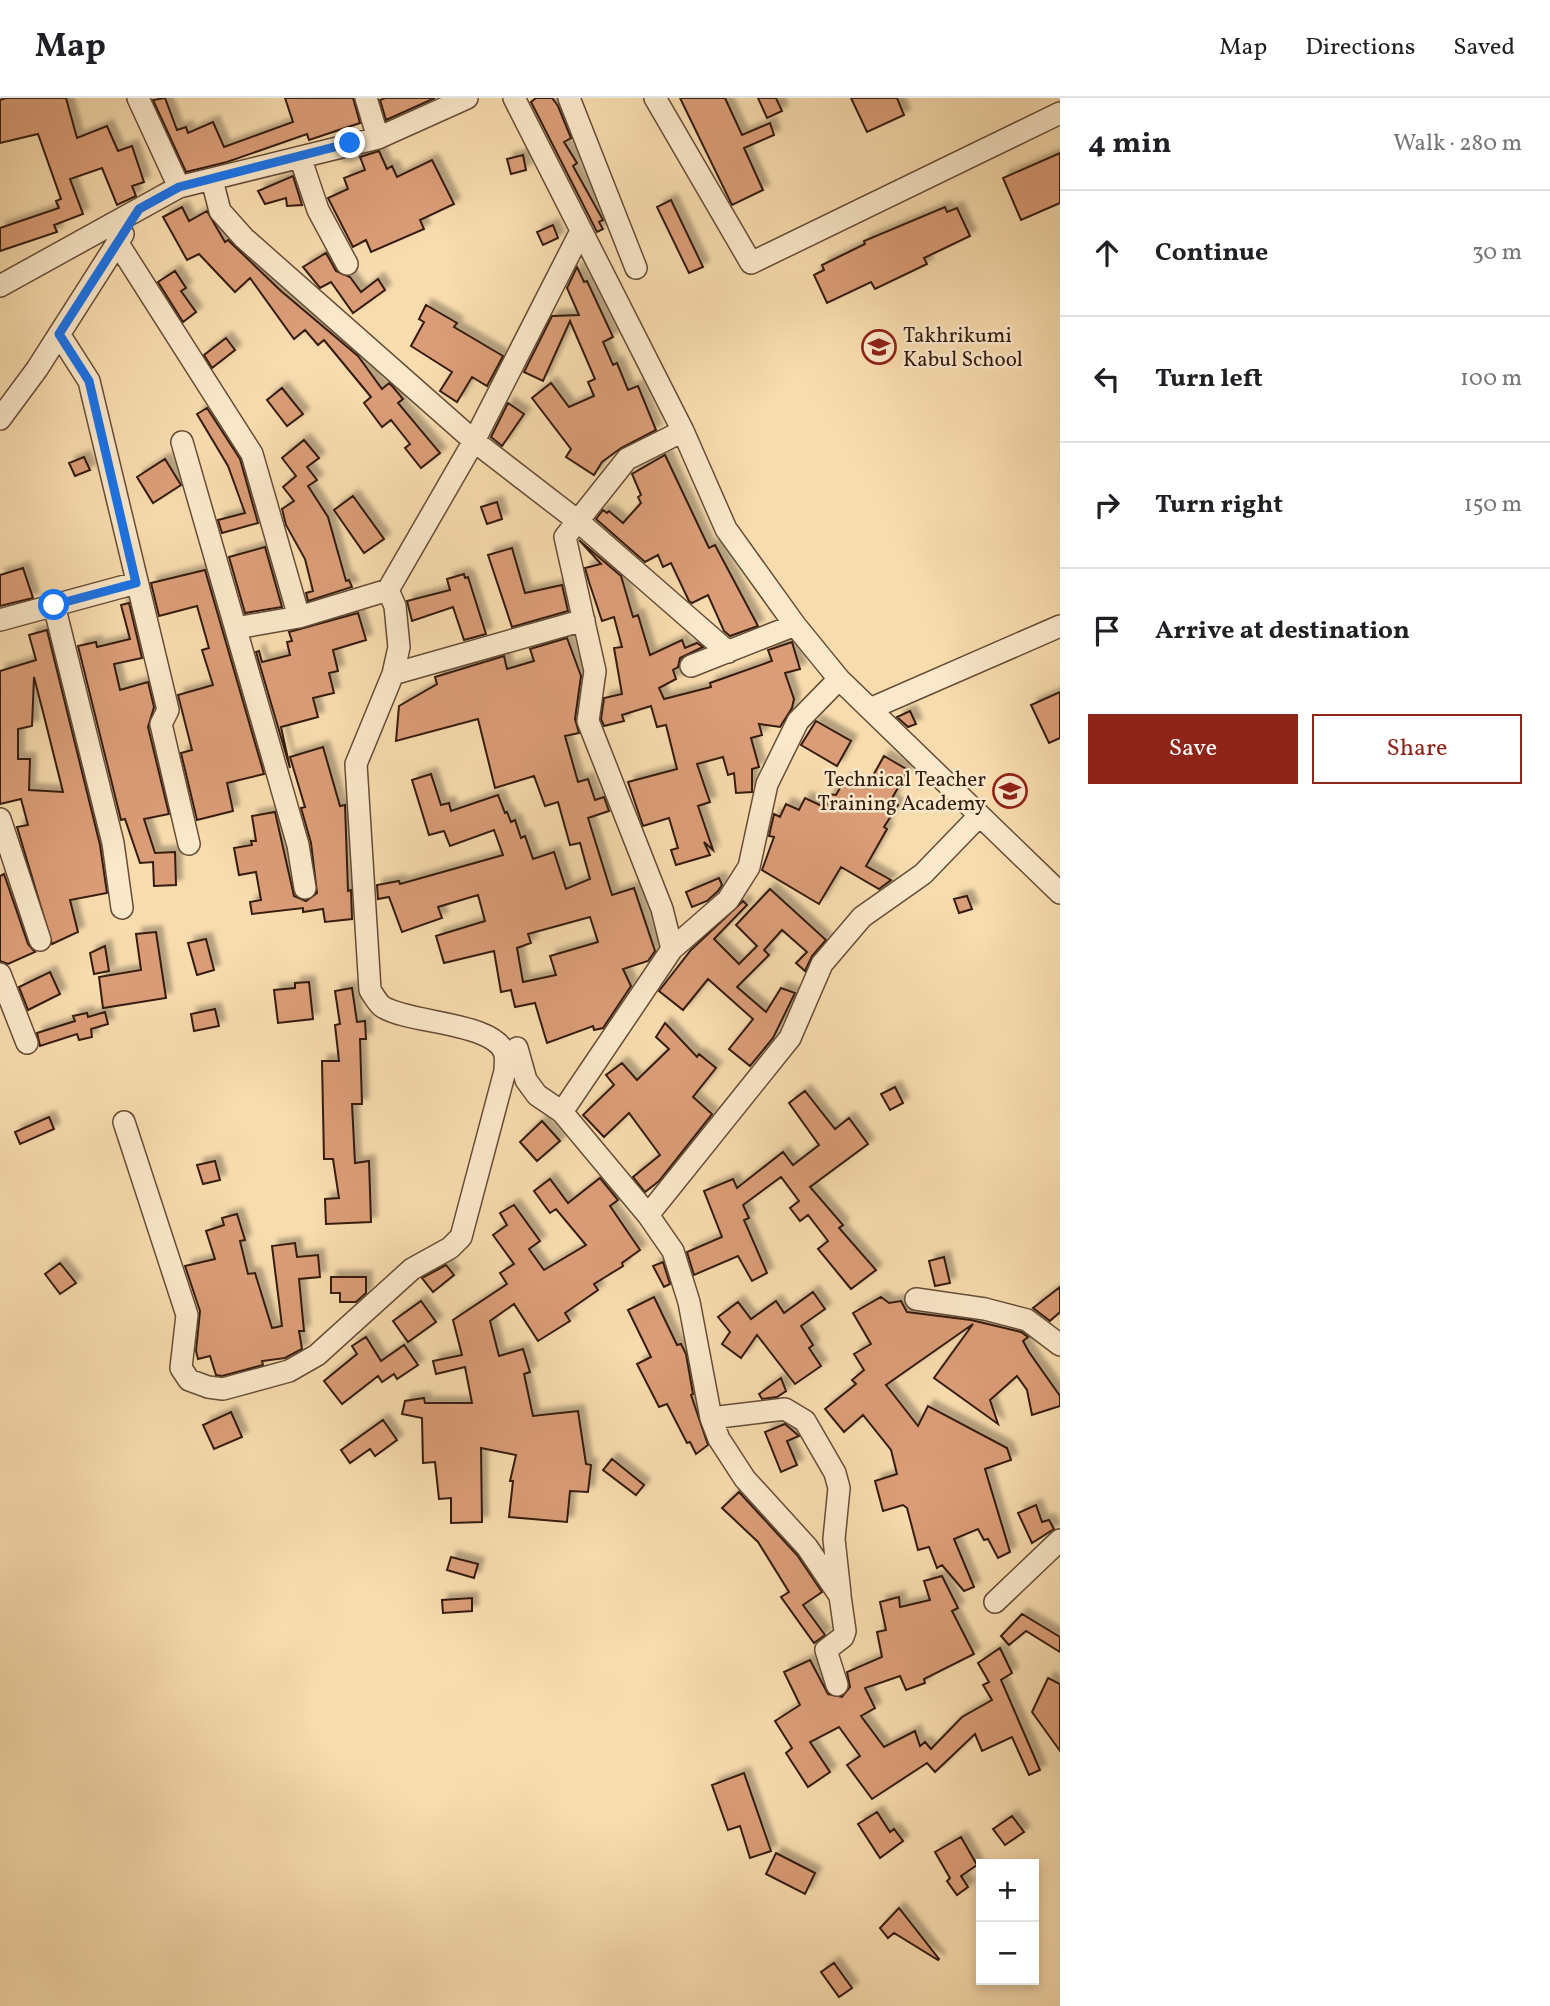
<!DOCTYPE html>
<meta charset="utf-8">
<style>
body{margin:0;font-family:Vollkorn,serif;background:#f2f2f2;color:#202124}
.controls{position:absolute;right:21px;bottom:21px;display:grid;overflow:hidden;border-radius:0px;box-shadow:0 4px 10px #0003}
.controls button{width:63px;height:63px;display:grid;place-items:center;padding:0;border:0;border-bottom:2px solid #e0e0e0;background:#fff;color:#202124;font:35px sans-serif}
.stop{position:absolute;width:21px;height:21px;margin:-16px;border:5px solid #1a73e8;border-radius:50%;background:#fff}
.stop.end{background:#1a73e8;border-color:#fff;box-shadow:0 2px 7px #0008}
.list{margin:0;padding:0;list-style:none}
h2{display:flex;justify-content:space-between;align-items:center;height:91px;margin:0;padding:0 28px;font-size:30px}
h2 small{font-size:23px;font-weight:400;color:#757577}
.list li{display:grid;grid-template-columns:46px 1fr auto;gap:21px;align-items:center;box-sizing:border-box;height:126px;padding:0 28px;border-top:2px solid #e0e0e0}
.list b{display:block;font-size:26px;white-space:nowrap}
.list em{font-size:23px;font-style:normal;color:#757577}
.actions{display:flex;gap:14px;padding:21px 28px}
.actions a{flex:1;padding:16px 0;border:2px solid #8f2418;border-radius:0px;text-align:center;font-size:24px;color:#8f2418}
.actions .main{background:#8f2418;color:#fff}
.icon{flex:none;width:38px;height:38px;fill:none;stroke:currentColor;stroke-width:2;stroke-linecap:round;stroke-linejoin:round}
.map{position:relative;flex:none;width:1060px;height:1908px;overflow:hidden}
header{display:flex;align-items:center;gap:42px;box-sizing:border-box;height:98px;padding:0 35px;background:#fff;border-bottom:2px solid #e0e0e0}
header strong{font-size:33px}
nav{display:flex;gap:38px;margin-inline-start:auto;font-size:24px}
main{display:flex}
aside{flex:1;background:#fff}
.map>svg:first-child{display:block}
.building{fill:#db9d77;stroke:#351c0f;stroke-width:2;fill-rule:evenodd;filter:url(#shadow)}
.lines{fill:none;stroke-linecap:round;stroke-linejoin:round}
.minor-casing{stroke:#664c37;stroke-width:24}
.minor{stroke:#fae8ca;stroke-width:21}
.route{stroke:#1a73e8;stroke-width:9}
.labels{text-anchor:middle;stroke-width:5;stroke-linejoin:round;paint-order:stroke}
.poi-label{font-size:21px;fill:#351c0f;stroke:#fae8ca;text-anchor:start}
</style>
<header>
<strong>Map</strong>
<nav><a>Map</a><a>Directions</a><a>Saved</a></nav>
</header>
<main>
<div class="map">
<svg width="1060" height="1908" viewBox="0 0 1060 1908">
<defs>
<filter id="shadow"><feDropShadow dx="6" dy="-6" stdDeviation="2" flood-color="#0004"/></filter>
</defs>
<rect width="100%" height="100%" fill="#f8dcae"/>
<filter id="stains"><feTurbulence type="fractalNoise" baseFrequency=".00286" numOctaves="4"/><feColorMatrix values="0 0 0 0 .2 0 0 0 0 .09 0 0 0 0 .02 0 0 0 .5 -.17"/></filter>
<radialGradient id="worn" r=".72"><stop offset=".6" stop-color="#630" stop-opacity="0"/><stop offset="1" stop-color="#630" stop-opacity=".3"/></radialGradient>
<path class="building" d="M6,0H66L77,40L107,28L118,53L132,48L144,84L132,88L136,98L117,107L102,70L70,81L83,116L54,127L57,134L0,153V130L59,110L56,103L61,101L38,36L0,45V2Z
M165,0L177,32L186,29L188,35L213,24L224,49L293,24L285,0H353L360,25L309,42L307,36L227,64L186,74L153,2Z
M385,0H435L386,22L380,2Z
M536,0H552L558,8L571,40L564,44L577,65L573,68L603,122L599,124L603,131L597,134L531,4Z
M680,0H725L742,37L770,25L774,37L744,50L763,92L732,107Z
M758,0H776L782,13L767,20Z
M851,0H897L904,17L867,34Z
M379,53L387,71L392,68L397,79L432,62L454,106L420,122L424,131L371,154L366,142L353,149L328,100L348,91L344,80L365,72L360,59Z
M1060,55V105L1021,122L1003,80Z
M523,57L526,72L511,76L507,61Z
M293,78L302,107L287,108L286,100L265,106L258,93Z
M671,102L703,169L689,175L657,109Z
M182,109L189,123L207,113L225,144L228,142L281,193L358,258L382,291L389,285L393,289L403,301L398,305L440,355L421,370L405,350L410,346L391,322L382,329L364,305L371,299L324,242L318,247L305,232L294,241L250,180L235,194L199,156L187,162L163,119Z
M945,109L947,114L957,110L970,138L924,160L927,166L875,191L871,184L827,205L814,177L824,172L822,167L865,146L864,143Z
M553,127L558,140L543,147L537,134Z
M326,155L336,173L350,179L361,194L378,181L385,192L353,215L331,184L320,190L303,169Z
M577,169L584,184L587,183L613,239L603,244L613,267L617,265L628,292L638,288L656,332L621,350L602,364L594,377L566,359L571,351L532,300L551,285L569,309L594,298L588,284L595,281L570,223L543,283L524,274L552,218L579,217L567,190Z
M175,173L186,190L181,193L196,214L183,224L158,184Z
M426,207L457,225L454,229L503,258L487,288L472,279L457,304L440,293L452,274L411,248L424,224L419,221Z
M226,240L235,252L212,270L204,257Z
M282,290L303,316L287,328L267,302Z
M508,305L524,316L502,348L491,339Z
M207,310L240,361L258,425L222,435L218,422L245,415L228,368L197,316Z
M304,342L319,360L307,369L317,382L308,388L328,419L346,483L349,482L352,489L308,503L306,495L313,493L305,461L286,427L282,411L294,403L283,389L296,378L282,360Z
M665,357L709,450L715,447L758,528L730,538L724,533L708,497L692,505L689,503L671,465L663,469L658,457L645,464L596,421L603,412L607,415L609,413L623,425L641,405L638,399L641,397L632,376Z
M84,359L90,372L75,378L69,365Z
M165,361L181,387L153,405L137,379Z
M353,398L384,441L364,455L334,412Z
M497,404L502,421L487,426L481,409Z
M579,442L621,478L633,519L638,517L650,557L682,542L685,550L697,545L703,549L680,560L678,569L673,572L676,581L659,590L664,601L711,589L710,585L772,563L768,552L792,544L800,571L785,575L794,601L792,610L780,629L759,626L762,637L751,640L759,669L752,671V694L736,695L734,675L728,677L723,659L697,666L710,704L698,708L713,752L704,744L710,757L676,767L671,752L678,750L669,720L643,728L628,684L677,671L666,627L657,629L651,608L622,617L624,623L604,628L601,621L604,600L622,596L614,550L622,549L614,519L602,523L589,484L585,470L601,466Z
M265,449L282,509L245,515L229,459Z
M512,450L525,495L562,487L568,513L512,529L488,457Z
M23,470L33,500L0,508V477Z
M205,472L264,676L227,685L233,713L197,722L181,655L192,652L178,597L213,587L202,552L209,550L197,508L159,518L151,485Z
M464,476L465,480L468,479L486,536L464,542L453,509L412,523L407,503L450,492L447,481Z
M129,505L142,560L114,566L120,592L148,584L154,609L148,629L169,716L144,721L155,755L175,754L176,787L154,788L153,764L140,765L125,721L121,722L78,548L96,544L97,549L130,541L121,507Z
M358,515L366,542L333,552L338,573L329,575L334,595L313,600L318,619L281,629L290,670L256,554L259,553L262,564L290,557L287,544L292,543L289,534Z
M47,532L100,747L107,795L70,802L78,834L52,846L17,729L28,727L21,701L0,706V573L36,562L29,537ZM34,579L44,618L63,694L29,692L30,661H18V631L32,628Z
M567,540L581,578L575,621L579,635L565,638L578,684L588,681L595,702L604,699L609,713L588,720L612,797L634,790L655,853L648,863L623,871L631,888L603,930L594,932L593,928L547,945L535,905L515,909L511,892L501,894L494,853L444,865L436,838L485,823L478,797L438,809L442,820L402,834L389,799L378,801L377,787L399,783L400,786L503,757L494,732L450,748L444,733L429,737L412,682L431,676L441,707L449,705L451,713L498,697L505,715L507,714L511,724L515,722L521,740L525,738L533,761L554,754L566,791L590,781L580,745L570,747L558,704L545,708L534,678L495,690L478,621L396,643L399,608L437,586L435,579L504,558L507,571L534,563L530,551ZM590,819L598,844L550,858L556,877L523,884L517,850L531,845L528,836Z
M1060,594V640L1049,645L1031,607Z
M910,613L916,626L908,629L897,619Z
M816,623L851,643L837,668L801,647Z
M323,649L340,708L345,707L348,793L351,792L352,821L325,824L323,811L303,814V810L252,816L250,804L261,802L256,774L239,777L234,750L252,747L251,743H256L252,718L275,714L294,798L306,803L317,795L311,745L301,710L305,709L290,659Z
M884,658L908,672L891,702L898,707L884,729L887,731L866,768L891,782L879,791L841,769L819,806L762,772L774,739L769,738L774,716L780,719L786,706L799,712L805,700L826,710L829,696L836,697L845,681L866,690Z
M4,776L28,846L35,854L8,866L0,863V778Z
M719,780L722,787L718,793L707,803L692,809L686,794Z
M770,791L826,842L812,858L805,873L796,865L807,854L782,832L764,852L769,857L737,889L766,914L781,890L795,895L773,940L750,968L729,951L753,921L708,881L683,912L659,893L691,852L743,803L747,807L714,841L739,866L757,848L736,827Z
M967,798L972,811L959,815L954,801Z
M156,834L166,900L103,910L99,879L141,872L136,836Z
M206,841L214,872L197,877L188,845Z
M105,848L109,873L94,876L90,855Z
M50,874L60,896L28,912L19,889Z
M309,884L313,921L278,925L274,892L295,890V885Z
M352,890L357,924L365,923L366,941H360L362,1006H352L355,1065L369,1063L371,1124L326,1126L325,1101L339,1100L333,1061H324L322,963H339L335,927L340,926L335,893Z
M215,911L219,928L194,933L191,916Z
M105,914L108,926L91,931L92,939L79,942L77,936L40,948L37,935L75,923L73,918L87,915L88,919Z
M665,925L697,959L699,956L716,970L693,999L712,1016L659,1083L645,1094L633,1079L660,1057L629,1015L604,1039L583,1017L614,987L606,977L622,965L637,982L669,951L656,939Z
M895,989L903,1005L890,1012L881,996Z
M805,993L835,1031L849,1020L868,1046L810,1089L843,1127L839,1130L876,1172L851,1191L818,1151L828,1143L808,1117L800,1123L790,1110L799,1103L781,1079L743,1107L749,1120L744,1122L767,1175L752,1183L738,1158L694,1177L687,1154L722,1139L704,1093L733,1081L737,1090L783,1054L793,1067L819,1047L789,1005Z
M49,1019L54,1031L20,1046L15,1034Z
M542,1023L560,1043L537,1063L520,1044Z
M215,1063L220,1082L203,1086L197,1067Z
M600,1080L618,1102L610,1108L640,1152L622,1165L623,1168L594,1186L598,1192L565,1215L570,1223L538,1243L514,1206L490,1223L499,1258L523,1251L530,1274L524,1276L533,1318L578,1313L586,1366L591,1367L588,1394L570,1393L567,1424L509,1419L513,1383H510L516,1357L481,1350L482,1424L451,1425V1400L439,1401L435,1364L423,1365L422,1320L402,1316L405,1303L424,1300L425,1305H472L465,1269L436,1276L433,1263L462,1257L453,1222L507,1186L500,1175L514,1166L493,1137L507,1127L500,1115L514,1107L540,1143L529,1151L544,1172L586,1147L556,1111L550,1115L534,1093L550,1081L568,1105Z
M237,1116L245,1142L240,1143L248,1176L255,1175L272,1230L282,1228L272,1148L295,1145L297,1159L318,1157L320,1179L299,1181L304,1233H299L302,1251L285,1260L262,1263L263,1267L222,1278L216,1277L210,1258L198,1261L196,1253L200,1213L185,1168L215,1161L206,1133L224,1127L222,1120Z
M944,1159L950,1185L935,1188L929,1163Z
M663,1164L670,1186L664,1189L653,1168Z
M60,1165L76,1185L60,1196L45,1176Z
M446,1167L454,1177L433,1194L422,1180Z
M331,1179H366V1195L356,1204H340V1195H331Z
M1060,1189V1214L1050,1223L1033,1210Z
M813,1194L825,1211L801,1228L813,1247L809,1250L821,1268L795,1286L757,1237L741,1260L722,1246L730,1234L718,1219L738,1204L751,1221L776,1203L784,1215Z
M654,1199L677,1247L681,1246L686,1256L693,1296L691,1297L708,1347L696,1356L690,1344L687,1345L667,1306L659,1309L637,1266L651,1259L628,1212Z
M881,1199L889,1205L901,1203L907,1214L971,1222L1021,1234L1028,1239L1023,1243L1029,1254L1060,1298V1308L1032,1317L1027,1292L1017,1278L990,1302L998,1326L934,1280L973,1226L886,1287L918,1328L928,1308L1007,1350L1011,1362L985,1371L1010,1454L998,1460L988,1441L984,1442L978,1431L954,1441L974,1489L964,1493L942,1467L937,1470L929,1449L918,1452L907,1410L903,1407L883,1413L875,1383L897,1376L891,1352L863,1317L844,1334L825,1311L856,1286L852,1282L864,1272L854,1256L871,1246L853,1215Z
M421,1203L436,1224L408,1244L393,1223Z
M366,1239L381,1263L404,1247L418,1267L397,1281L394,1276L382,1284L378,1278L342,1306L324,1283L357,1256L352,1248Z
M781,1280L786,1293L777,1299L762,1301L759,1296Z
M231,1314L242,1339L214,1351L203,1327Z
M383,1322L397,1342L375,1358L370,1351L350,1365L341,1352Z
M785,1326L799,1338L787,1343L797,1367L781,1374L765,1334Z
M612,1361L644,1387L636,1397L603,1372Z
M739,1394L797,1457L822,1494L803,1507L825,1537L814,1545L781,1499L789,1494L758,1444L722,1410Z
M1036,1407L1042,1424L1049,1422L1054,1431L1032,1445L1018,1415Z
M451,1459L478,1466L474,1480L447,1472Z
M942,1478L958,1510L952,1513L974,1556L924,1581L925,1585L906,1592L900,1578L865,1590L875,1610L861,1618L884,1649L915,1633L920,1648L925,1644L931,1651L962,1619L992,1602L983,1587L989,1584L978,1565L1000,1550L1012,1575L1001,1582L1040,1672L1029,1677L1012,1639L982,1653L975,1636L935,1674L927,1665L872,1701L847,1667L860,1658L839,1629L810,1644L830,1674L808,1689L786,1655L792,1650L775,1623L800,1607L784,1574L810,1562L828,1596L842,1599L850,1589L847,1574L882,1559L877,1534L886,1532L880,1504L899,1499L900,1509L930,1502L924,1483Z
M472,1500V1513L443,1515L442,1502Z
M1022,1516L1060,1539V1554L1026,1533L1009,1547L1001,1538Z
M1048,1580L1060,1586V1653L1032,1614Z
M744,1675L771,1753L750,1760L740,1728L728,1732L712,1687Z
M877,1714L890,1734L894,1731L903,1743L880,1760L858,1726Z
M1012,1718L1024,1734L1005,1747L993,1731Z
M961,1739L977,1767L961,1778L968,1789L957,1797L947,1783L950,1780L935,1754Z
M776,1755L815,1775L805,1796L766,1776Z
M899,1810L939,1861L938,1862L894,1835L888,1840L880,1830Z
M834,1865L852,1890L839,1899L821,1874Z"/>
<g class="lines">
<g class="minor-casing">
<path id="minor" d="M138,0L179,89
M366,0L378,40
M514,0L683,333L726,431L795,527L839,581L1060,795
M569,0L636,170
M655,0L751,165L1060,15
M300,59L318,112L347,166
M212,82L220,113L244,140L474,343L579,424L728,554
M117,144L252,356L299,519L388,492
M0,188L179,89L378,40L467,0
M59,236L89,283L168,612L161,626L189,746
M0,321L37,271L123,136
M182,344L298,747L305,790
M54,507L113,745L122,810
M0,522L136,485
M236,530L299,519
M691,568L795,527
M393,576L584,522
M872,610L1060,528
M0,721L40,842
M672,851L662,811L588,623L595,573L565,439L627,361L683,333
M0,876L27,945
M517,950L526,982L537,997L562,1014L648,1117L673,1153L689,1204L711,1320L719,1341L745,1381L807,1449L840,1498L845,1533L843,1539L826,1552L837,1587
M562,1014L672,851L728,802L749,769L767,686L798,623L839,581
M124,1024L187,1217L181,1270L189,1282L208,1289L223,1291L289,1273L317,1257L412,1171L450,1150L461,1139L505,973C505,968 506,962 505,957C498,924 410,926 383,909C378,906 374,898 370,892L356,666L393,576L399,549L395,508L388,492L474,343L580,135
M648,1117L790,940L822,866L862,819L923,776L979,718
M916,1201L985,1211L1027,1222L1060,1247
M711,1320L785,1311L805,1323L835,1375L839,1390L834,1441L840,1496
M995,1504L1060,1442"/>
</g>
<use href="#minor" class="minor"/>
</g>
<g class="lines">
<path class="route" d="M54,507L136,485L89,283L59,236L139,111L179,89L350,45"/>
</g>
<defs>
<g id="school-ring" transform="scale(1.75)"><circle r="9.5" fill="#fae8ca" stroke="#8f2418" stroke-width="1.5"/><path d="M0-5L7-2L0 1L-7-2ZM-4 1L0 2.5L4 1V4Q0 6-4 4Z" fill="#8f2418"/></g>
<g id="university-ring" transform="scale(1.75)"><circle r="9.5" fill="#fae8ca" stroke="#8f2418" stroke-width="1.5"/><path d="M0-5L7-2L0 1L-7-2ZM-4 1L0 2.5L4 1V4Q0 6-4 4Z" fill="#8f2418"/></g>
</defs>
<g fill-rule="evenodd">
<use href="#school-ring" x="879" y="249"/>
<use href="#university-ring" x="1010" y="693"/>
</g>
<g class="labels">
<g class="poi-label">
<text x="903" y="244">Takhrikumi<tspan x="903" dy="24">Kabul School</tspan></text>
<text x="986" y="688" text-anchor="end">Technical Teacher<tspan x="986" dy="24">Training Academy</tspan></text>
</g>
</g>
<rect width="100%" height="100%" filter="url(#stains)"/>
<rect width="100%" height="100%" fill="url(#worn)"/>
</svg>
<div class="controls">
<button>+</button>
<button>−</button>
</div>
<div class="stop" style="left:54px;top:507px"></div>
<div class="stop end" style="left:350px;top:45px"></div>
</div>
<aside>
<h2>4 min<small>Walk · 280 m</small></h2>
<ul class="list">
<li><svg class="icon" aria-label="ahead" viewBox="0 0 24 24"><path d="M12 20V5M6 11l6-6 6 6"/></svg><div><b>Continue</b></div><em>30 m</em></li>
<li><svg class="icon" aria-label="left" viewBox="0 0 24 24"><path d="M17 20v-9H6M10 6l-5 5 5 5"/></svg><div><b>Turn left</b></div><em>100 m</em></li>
<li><svg class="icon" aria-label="right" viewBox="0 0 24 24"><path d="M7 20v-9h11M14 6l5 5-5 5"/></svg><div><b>Turn right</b></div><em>150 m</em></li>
<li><svg class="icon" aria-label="arrive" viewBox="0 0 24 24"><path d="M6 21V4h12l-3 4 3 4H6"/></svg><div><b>Arrive at destination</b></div></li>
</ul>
<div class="actions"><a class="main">Save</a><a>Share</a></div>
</aside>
</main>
